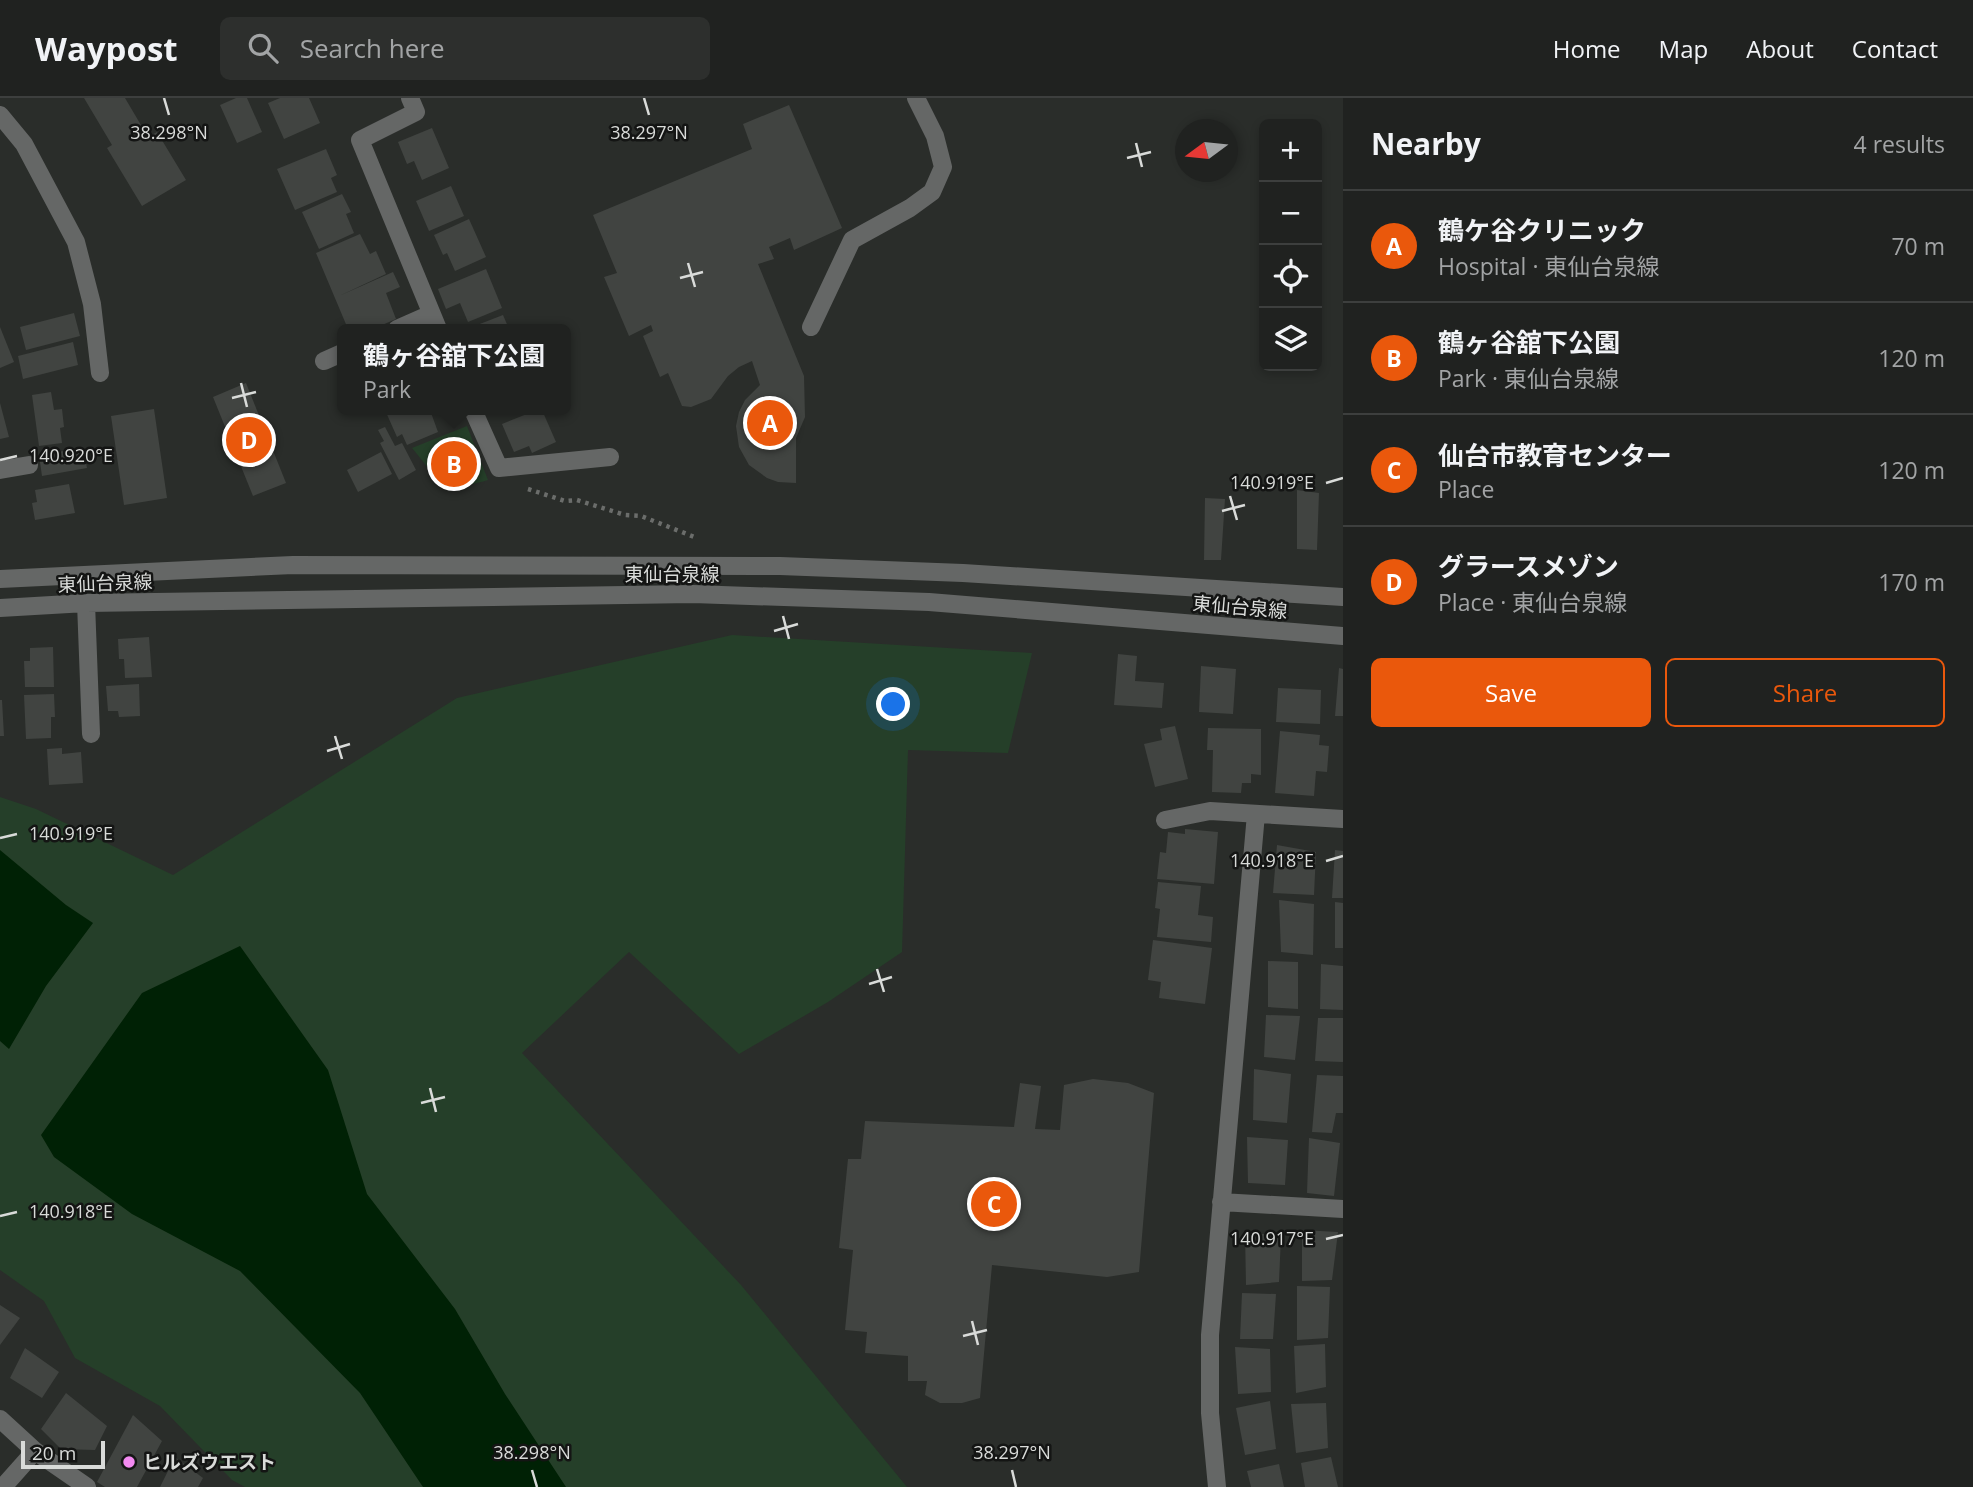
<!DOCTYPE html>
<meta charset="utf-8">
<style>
body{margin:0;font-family:"Open Sans","Noto Sans JP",sans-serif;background:#2d2f2d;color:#f1f3f6}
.controls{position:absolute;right:21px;top:21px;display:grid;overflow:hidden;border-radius:10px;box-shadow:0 4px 10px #0003}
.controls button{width:63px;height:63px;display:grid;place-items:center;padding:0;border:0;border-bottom:2px solid #3d3f3e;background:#202220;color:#f1f3f6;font:35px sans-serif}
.compass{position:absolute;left:1175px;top:21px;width:63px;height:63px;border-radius:50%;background:#202220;box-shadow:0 4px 10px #0003;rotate:255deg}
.scale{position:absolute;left:21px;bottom:18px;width:84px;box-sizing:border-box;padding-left:7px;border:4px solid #d9dbd9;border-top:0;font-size:19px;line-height:24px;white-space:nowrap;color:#d9dbd9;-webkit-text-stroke:5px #141514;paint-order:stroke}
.you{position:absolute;left:894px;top:607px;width:24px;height:24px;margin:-18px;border:5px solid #fff;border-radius:50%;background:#1a73e8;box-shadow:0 0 0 10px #1a73e833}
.badge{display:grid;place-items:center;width:46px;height:46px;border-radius:50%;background:#ea580c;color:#fff;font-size:23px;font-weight:700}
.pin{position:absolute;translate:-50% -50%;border:4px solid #fff;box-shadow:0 2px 7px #0006}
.popup{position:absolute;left:337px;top:226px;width:234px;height:91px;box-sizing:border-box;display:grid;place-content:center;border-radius:10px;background:#202220;filter:drop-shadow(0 2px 5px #0005);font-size:23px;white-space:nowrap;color:#a2a4a5}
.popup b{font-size:26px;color:#f1f3f6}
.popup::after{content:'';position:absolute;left:50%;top:100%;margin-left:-14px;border:14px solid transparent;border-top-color:#202220}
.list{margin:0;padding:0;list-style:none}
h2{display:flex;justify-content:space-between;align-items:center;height:91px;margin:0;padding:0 28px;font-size:30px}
h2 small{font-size:23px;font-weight:400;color:#a2a4a5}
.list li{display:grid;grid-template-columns:46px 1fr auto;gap:21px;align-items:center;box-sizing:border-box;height:112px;padding:0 28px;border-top:2px solid #3d3f3e}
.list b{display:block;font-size:26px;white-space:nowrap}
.list p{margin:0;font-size:23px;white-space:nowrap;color:#a2a4a5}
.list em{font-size:23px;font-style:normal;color:#a2a4a5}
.actions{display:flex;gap:14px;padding:21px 28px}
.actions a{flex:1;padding:16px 0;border:2px solid #ea580c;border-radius:10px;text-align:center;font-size:24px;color:#ea580c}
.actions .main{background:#ea580c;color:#fff}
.icon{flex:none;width:38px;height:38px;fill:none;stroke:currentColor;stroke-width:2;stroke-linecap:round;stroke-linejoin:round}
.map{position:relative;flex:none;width:1343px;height:1389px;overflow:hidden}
header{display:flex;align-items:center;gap:42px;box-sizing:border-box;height:98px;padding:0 35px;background:#202220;border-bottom:2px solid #3d3f3e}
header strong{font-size:33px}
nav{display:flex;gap:38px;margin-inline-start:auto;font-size:24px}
.search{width:490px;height:63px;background:#2d2f2d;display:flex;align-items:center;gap:18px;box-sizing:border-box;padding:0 24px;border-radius:10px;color:#a2a4a5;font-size:26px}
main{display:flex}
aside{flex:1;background:#202220}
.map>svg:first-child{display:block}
.green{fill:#253f29}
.water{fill:#002105}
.building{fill:#414441}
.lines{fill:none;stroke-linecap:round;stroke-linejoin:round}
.path{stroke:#6b6d6b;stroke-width:4.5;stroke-dasharray:3.5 5;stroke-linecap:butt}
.minor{stroke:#656766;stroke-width:18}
.ticks{fill:none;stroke:#d9dbd9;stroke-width:2.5}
.poi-dot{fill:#f38af1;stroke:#141514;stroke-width:2.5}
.labels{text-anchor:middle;stroke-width:5;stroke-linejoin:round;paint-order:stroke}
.street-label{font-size:19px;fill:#d9dbd9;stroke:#141514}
.poi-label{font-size:19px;font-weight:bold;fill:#d9dbd9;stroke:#141514;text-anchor:start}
.ticks-label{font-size:18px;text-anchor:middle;fill:#d9dbd9;stroke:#141514;stroke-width:5;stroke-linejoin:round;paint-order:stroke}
</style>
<header>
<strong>Waypost</strong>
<div class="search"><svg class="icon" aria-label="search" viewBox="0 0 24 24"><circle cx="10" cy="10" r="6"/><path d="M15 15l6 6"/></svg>Search here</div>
<nav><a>Home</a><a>Map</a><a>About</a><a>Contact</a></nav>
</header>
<main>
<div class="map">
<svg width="1343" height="1389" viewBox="0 0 1343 1389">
<rect width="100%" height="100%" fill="#2a2d2a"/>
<path class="green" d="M467,328L488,382C441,396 441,385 412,350Z
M732,537L1032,555L1008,655L908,652L902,854L828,904L739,956L629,854L522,955L741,1187L907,1389H245L232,1382L160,1308L75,1260L44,1203L0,1172V699L36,711L173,777L457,600Z"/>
<path class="water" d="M0,752L66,807L93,825L46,888L9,951L0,943Z
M240,848L328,972L367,1096L455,1211L505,1296L566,1389H423L360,1295L240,1173L132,1116L54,1059L41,1037L142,895Z"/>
<path class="building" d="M84,0H125L148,39L157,34L186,82L142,108L107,50L112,47Z
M236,0H247L262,34L237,45L220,7Z
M280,0H309L320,25L284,41L268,5Z
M789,7L842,130L794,152L790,140L769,149L774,161L758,166L804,278L805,319L796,340V385L778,384L767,380L749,367L739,349L736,328L739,314L745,302L760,287L752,263L739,269L728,278L711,301L691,309L682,308L668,275L660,279L643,238L653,233L651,227L629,238L604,179L617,175L593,117L752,51L743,26Z
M432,30L449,70L422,82L414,63L407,66L398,44Z
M326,51L337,77L331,80L337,94L295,112L277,71Z
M451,88L464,118L429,133L416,103Z
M342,96L351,114L346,116L354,135L319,151L302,114Z
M469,121L486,159L455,173L447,155L443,157L434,137Z
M360,136L370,156L376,153L386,176L339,198L393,174L400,189L386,195L396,221L373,231H348L316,155Z
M486,171L502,210L468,224L460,205L446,211L438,191Z
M74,215L80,238L26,252L20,229Z
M503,217L509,231H473L472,229Z
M0,229L14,264L0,270Z
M73,244L78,267L23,281L18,258Z
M246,285L286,385L253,398L213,299Z
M51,294L54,312L62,311L64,329L60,330L62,345L39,348L32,297Z
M0,305L9,339L0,341Z
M154,311L167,400L124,407L111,318Z
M385,312H430L438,334L407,347L402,336L397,339Z
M537,312H542L556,344L532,355L529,348L514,354L502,326Z
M385,329L395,348L402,345L416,372L399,382L380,345L384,343L378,332Z
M83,350L87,370L42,378L39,357Z
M381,354L392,376L358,394L347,372Z
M69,386L75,415L35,422L32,405L37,404L35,392Z
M1297,392L1319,395L1317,452L1297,451Z
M1205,400L1225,401L1221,462H1204Z
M149,539L152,579L125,580L124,561H119L118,541Z
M53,549L54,589H25L24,563H30V550Z
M1118,556L1137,558L1135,583L1164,585L1162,610L1114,607Z
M1201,568L1236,571L1233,616L1199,614Z
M1339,570L1343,571V618H1335Z
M139,586L140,618L119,619L118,613H108L106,588Z
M1278,590L1321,592L1320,626L1276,624Z
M54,596L55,619H51V640L26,641L24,597Z
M0,602H2L4,638H0Z
M1175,628L1188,681L1155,689L1144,646L1162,642L1160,631Z
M1208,630L1261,631V677L1251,676V685H1242L1241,695L1212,694L1213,652H1207Z
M1280,633L1320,637L1319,647L1329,648L1327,674L1316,673L1314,698L1275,695Z
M62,650V656L81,654L83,685L49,687L47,651Z
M1185,731L1218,734L1214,786L1157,781L1160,754L1166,755L1168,734L1185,736Z
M1277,747L1316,754L1314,797L1273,795Z
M1335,752L1343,753V800H1332Z
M1158,784L1201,788L1198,817L1213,819L1211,844L1157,839L1160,811L1155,810Z
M1279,802L1314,806L1313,857L1281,854Z
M1335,804L1343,805V850H1335Z
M1153,842L1212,850L1205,906L1159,900L1161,884L1148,882Z
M1268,863L1298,864V911L1268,909Z
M1321,866L1343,868V912L1320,911Z
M1266,917L1300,918L1295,962L1264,959Z
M1318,920H1343V964L1315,963Z
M1254,971L1291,976L1287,1025L1253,1022Z
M1317,977L1343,978V1015H1336L1332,1035L1312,1034Z
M1093,981L1128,985L1154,995L1139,1174L1107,1179L992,1167L980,1300L962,1305H940L925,1297L927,1283H908V1258L865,1255L867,1234L845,1232L853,1152L839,1150L848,1061H861L865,1023L1014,1029L1020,985L1041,988L1035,1031L1060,1032L1064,987Z
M1247,1039L1288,1042L1285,1087L1248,1085Z
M1309,1040L1340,1045L1334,1098L1307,1095Z
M1302,1132L1338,1134L1332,1182L1302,1183Z
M1245,1134L1281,1138L1279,1184L1246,1187Z
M1297,1188L1330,1189L1328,1240L1297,1242Z
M1242,1195L1276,1196L1273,1241H1240Z
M0,1207L20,1220L0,1247Z
M1325,1246L1326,1289L1296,1295L1294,1248Z
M1235,1249L1270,1251L1271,1294L1238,1296Z
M25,1250L59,1274L42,1300L10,1280Z
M66,1295L107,1328L95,1352L61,1351L41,1331Z
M1270,1303L1276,1351L1245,1357L1236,1310Z
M1326,1305L1328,1350L1296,1355L1291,1306Z
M133,1317L162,1343L137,1389H105L97,1384Z
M175,1359L203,1380L198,1389H160Z
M1331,1359L1338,1389H1305L1301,1365Z
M1279,1366L1284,1389H1251L1247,1373Z"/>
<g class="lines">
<path class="path" d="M528,391L565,403L577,402L625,417L641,418L697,440"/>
<path class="minor" d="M410,0L416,14L360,42L438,231
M0,17L24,46L76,144L92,206L100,275
M811,229L852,142L910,110L932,94L943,69L935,38L916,0
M397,231L431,216
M324,263L342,255
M473,312L499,370L610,359
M0,372L29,367
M0,481L293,467L780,468L963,475L1343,499
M86,505L91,636
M0,510L86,505L693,496L929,504L1343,538
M1165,722L1210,713L1343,721
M1221,1104L1343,1111
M0,1321L35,1353
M3,1389L35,1353L87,1389
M1217,1389L1210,1315V1237L1256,716"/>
</g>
<path class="ticks" d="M164,0L169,17M644,0L649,17M1136,45L1142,69M1127,60L1151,54M688,165L695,189M680,180L703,174M241,285L247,309M232,300L256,294M0,362L17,358M1326,385L1343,380M1230,398L1237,422M1222,413L1245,407M783,518L789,541M774,533L798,526M335,638L342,661M327,653L350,646M0,740L17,736M1326,763L1343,758M877,871L884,894M869,886L892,879M430,990L436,1014M421,1005L445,999M0,1118L17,1114M1326,1141L1343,1137M972,1223L978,1247M963,1238L987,1232M532,1372L537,1389M1012,1372L1016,1389"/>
<circle class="poi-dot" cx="129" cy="1364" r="7"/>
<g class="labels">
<g class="street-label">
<text x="672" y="483">東仙台泉線</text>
<text transform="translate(105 485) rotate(-2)" y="7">東仙台泉線</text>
<text transform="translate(1240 509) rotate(5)" y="7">東仙台泉線</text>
</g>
<g class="poi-label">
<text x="143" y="1371">ヒルズウエスト</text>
</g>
</g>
<g class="ticks-label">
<text x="169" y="41">38.298°N</text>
<text x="649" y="41">38.297°N</text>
<text x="71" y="364">140.920°E</text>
<text x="1272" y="391">140.919°E</text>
<text x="71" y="742">140.919°E</text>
<text x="1272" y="769">140.918°E</text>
<text x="71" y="1120">140.918°E</text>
<text x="1272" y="1147">140.917°E</text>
<text x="532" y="1361">38.298°N</text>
<text x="1012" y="1361">38.297°N</text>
</g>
</svg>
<div class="controls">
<button>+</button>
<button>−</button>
<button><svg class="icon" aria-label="locate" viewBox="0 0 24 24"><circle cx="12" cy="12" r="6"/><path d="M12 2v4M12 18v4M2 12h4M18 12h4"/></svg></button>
<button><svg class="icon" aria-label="layers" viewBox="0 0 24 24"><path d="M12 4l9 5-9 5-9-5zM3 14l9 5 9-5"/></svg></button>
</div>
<svg class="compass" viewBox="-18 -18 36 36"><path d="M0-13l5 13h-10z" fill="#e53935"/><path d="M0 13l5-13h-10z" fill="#a2a4a5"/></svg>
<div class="scale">20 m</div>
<div class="you"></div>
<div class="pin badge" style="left:770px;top:325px">A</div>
<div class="pin badge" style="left:454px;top:366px">B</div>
<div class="popup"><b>鶴ヶ谷舘下公園</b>Park</div>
<div class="pin badge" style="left:994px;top:1106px">C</div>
<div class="pin badge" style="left:249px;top:342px">D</div>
</div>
<aside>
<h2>Nearby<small>4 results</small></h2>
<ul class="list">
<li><span class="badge">A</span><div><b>鶴ケ谷クリニック</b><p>Hospital · 東仙台泉線</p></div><em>70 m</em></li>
<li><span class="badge">B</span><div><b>鶴ヶ谷舘下公園</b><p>Park · 東仙台泉線</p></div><em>120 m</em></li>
<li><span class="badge">C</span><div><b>仙台市教育センター</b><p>Place</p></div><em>120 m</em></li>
<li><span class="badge">D</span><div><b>グラースメゾン</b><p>Place · 東仙台泉線</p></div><em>170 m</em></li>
</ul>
<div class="actions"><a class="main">Save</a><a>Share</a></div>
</aside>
</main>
